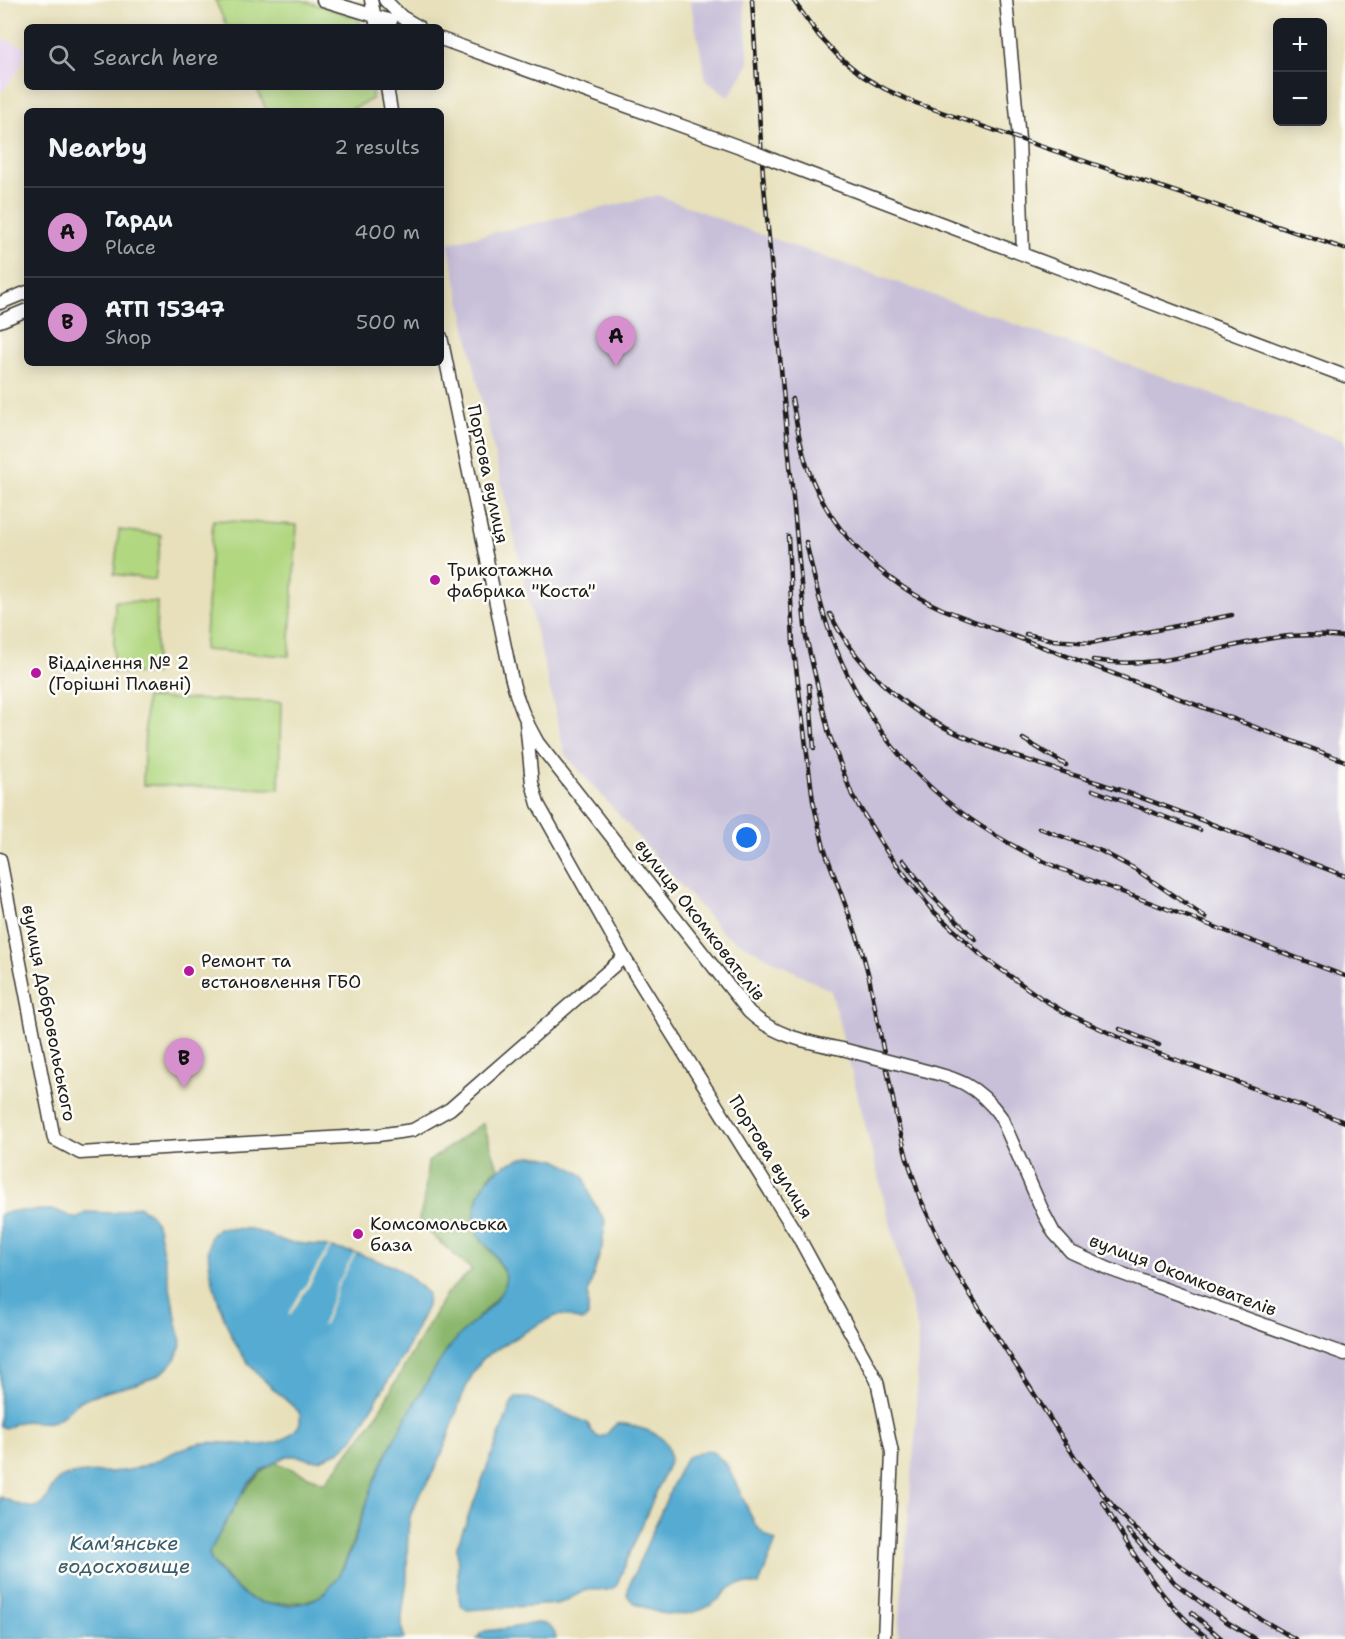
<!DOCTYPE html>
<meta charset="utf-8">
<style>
body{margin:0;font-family:"Shantell Sans",sans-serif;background:#242831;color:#f1f3f6}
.controls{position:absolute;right:18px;top:18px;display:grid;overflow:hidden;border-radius:9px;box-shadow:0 3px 15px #0003}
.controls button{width:54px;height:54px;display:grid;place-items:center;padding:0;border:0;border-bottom:2px solid #363941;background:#171b24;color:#f1f3f6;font:30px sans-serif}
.you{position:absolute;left:747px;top:838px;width:21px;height:21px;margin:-15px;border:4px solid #fff;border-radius:50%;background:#1a73e8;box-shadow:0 0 0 9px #1a73e833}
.badge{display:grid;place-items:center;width:39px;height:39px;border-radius:50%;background:#d690ce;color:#111;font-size:20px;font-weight:700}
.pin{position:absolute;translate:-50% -50px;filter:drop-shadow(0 2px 3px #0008)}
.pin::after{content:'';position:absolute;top:32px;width:21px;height:18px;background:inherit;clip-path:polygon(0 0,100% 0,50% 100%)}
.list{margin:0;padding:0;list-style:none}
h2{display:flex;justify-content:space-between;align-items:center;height:78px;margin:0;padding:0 24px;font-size:26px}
h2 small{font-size:20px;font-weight:400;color:#9ea1a6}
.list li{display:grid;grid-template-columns:39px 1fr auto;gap:18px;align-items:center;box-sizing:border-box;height:90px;padding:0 24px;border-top:2px solid #363941}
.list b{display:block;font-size:22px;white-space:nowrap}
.list p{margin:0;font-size:20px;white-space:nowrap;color:#9ea1a6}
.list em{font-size:20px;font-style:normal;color:#9ea1a6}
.icon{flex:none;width:33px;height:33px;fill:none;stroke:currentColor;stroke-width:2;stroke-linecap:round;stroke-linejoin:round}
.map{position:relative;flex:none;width:1345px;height:1639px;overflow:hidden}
.search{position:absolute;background:#171b24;box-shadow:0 3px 15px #0003;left:24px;top:24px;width:420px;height:66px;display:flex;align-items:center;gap:15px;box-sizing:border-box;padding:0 21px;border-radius:9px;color:#9ea1a6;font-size:22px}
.panel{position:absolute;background:#171b24;box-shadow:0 3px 15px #0003;left:24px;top:108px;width:420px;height:258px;border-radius:9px}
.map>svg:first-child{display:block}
.built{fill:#e7d2ef}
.industrial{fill:#c8bfd8}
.green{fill:#b1d780;stroke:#667a4e;stroke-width:1.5}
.forest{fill:#8cb86e;stroke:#546a45;stroke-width:1.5}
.water{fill:#55abd2;stroke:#386477;stroke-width:1.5}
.pier{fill:#e7e0bb}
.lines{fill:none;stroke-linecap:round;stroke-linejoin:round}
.minor-casing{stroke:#3a3934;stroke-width:15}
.minor{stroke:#fff;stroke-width:12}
.rail-casing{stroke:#1c1c1c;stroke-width:4.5}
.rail{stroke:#fdfcf7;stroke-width:2;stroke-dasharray:7;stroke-linecap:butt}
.minor-bridge-casing{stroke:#3a3934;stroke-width:15;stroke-linecap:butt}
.minor-bridge{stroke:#fff;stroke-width:12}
.poi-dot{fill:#b5179e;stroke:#fdfcf7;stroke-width:2}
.labels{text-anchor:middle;stroke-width:5;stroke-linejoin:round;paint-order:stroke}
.street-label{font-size:18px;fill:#1c1c1c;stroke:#fdfcf7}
.poi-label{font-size:18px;fill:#1c1c1c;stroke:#fdfcf7;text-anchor:start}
.water-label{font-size:20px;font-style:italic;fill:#365c6e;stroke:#fdfcf7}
</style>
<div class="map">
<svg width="1345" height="1639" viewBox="0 0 1345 1639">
<rect width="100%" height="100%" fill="#fdfcf7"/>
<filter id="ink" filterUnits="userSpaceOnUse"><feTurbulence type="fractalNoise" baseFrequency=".0167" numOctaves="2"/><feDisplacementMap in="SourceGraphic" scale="12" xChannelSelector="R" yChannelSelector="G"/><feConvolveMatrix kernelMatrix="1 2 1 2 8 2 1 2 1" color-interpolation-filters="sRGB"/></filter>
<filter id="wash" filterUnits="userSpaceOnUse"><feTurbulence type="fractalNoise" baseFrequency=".008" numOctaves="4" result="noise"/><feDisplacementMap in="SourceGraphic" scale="24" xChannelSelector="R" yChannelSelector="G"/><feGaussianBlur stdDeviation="1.35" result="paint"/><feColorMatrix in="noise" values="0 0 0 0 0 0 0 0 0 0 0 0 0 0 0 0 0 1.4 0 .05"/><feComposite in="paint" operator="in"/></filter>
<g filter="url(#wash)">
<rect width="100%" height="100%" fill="#e7e0bb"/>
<path class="built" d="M0,38L26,47L22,65L0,94Z"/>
<path class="industrial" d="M690,0H743L749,63L729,97L706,80Z
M658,195L746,229L1345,441V1639H898L916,1426L918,1332L831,991L724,934L565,754L477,379L448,243Z"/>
<path class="green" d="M215,0H302L355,17L359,20L361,27H227Z
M256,87H372V99L348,111H267Z
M213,520L297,525L289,656L204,650Z
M119,530L161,535L155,580L114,574Z
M115,601L157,602L155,674L113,672Z
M146,698L281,702L279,789L143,785Z"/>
<path class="forest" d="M483,1123L498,1168L489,1176L475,1228L477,1234L494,1255L506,1277L503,1291L449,1348L416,1399L374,1482L346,1560L337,1578L327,1591L319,1597L303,1602L268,1604L256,1601L244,1595L229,1581L212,1562L209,1553L211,1546C231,1515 243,1482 275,1462L325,1483L373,1421L446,1294L472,1270L418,1223L424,1201L428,1162Z"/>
<path class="water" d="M530,1156L542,1157L556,1160L577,1171L584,1177L592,1200L605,1221L602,1247L588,1293V1317L582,1321C572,1319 566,1313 556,1316C546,1319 488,1353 482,1360C459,1389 453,1432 437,1465C429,1482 415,1499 410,1517C406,1536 408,1557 407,1576C407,1596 397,1620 405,1639H0V1497C10,1500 24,1509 35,1507C49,1505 49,1484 61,1478C79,1470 109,1474 129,1470C153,1466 173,1449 197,1444C226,1437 269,1457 293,1432C300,1426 302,1421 299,1412C280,1394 256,1376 241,1353C227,1331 202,1265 210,1239C211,1234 215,1231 218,1228L251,1229L287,1242L317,1245L356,1253L396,1267L410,1277L428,1294L427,1306L404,1354L354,1438L340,1451L320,1460H311L298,1456H286L262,1470L247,1485L209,1553C211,1568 232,1585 243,1594C264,1610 310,1609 328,1589C352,1564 360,1517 373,1485C387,1449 408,1414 428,1380C437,1365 447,1349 459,1336C474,1320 506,1299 506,1276C502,1269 499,1262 495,1256C489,1247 479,1240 475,1229C473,1222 475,1214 476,1206C482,1176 502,1163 530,1156Z
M138,1206L150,1213L158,1227L181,1343C173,1388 115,1384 82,1400C71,1406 64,1419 51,1422C41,1424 29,1419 19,1422C14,1423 11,1427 6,1428L0,1426V1214L14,1211L55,1210L77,1219L86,1212L114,1213Z
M516,1398H529L588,1423L591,1431L598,1437C609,1437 609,1428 617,1424C623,1422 630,1425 636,1427C655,1432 670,1438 670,1460L616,1586C607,1594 599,1588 588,1590C577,1593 568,1601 557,1604L467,1610L462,1606L459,1599L457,1546L512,1402Z
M704,1451L713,1452L727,1465L756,1526L765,1535L776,1541L759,1585C751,1584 744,1583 736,1585C727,1588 724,1595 718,1600C698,1616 672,1618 651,1610C642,1606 632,1604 627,1595L629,1586L679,1470L687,1457Z
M536,1623C547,1623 555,1628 556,1639H477L480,1634L485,1631L510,1628Z"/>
<path class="pier" d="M329,1247H331L310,1284L290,1315L288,1314Z
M354,1253H356L338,1286L324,1326L322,1325L337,1285Z"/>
</g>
<g filter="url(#ink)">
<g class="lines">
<g class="minor-casing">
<path id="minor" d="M323,0L391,21
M371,0L377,27
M385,0L402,17L419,27
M1006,0L1019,139L1023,254
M441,39L754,152
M387,87L391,111
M776,161L1345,376
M0,303L27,292
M0,321L27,310
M441,337L511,676C517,701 525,721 538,743L749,1012C776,1037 808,1042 842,1049
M526,722L532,783L538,804L624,957L798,1236L877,1381L892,1453L884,1639
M0,859L54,1139L80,1153L378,1135L413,1130L450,1109L624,957
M919,1069C957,1078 978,1085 1001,1117L1044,1214L1054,1233L1071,1252L1109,1269L1345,1354"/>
</g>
<use href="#minor" class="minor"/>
<g class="rail-casing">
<path id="rail" d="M752,0L763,175L806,637L829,734L852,795L887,852L932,910L982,956L1041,998L1066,1013L1136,1045L1345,1122
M793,0L819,36L838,56L864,77L885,89L913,102L1019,139L1345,249
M792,399C796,421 800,445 807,466C829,531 881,581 942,609L1345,761
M788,536L793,643L813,801L824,848L861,947L869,977L897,1120L907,1158L920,1198L950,1263L1076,1459C1092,1480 1107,1501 1126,1520C1175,1568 1236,1605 1295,1639
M806,542C814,576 821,611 834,644C878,755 953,822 1061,869L1345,976
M830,614C849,653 884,690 921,714C972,747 1052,767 1111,787C1190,814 1267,846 1345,876
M1026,634L1053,640L1091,643L1232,615
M1093,660C1160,671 1215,646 1280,637C1302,634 1323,635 1345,637
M809,685L814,748
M1023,739L1066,765
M1093,790L1200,830
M1039,828L1101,851L1135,869L1206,918
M903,860L927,891L976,940
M1120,1029L1159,1045
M1103,1502C1129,1549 1164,1607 1209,1639
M1128,1531L1175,1583L1227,1622L1255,1639
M1192,1613L1222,1639"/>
</g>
<use href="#rail" class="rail"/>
<g class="minor-bridge-casing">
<path id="minor-bridge" d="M754,152L776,161
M842,1049L919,1069"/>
</g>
<use href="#minor-bridge" class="minor-bridge"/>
</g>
</g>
<g class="poi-dot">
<circle cx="435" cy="580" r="6"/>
<circle cx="36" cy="673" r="6"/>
<circle cx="189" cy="971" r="6"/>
<circle cx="358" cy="1234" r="6"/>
</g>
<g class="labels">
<g class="street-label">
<text transform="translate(488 474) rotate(78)" y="6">Портова вулиця</text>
<text transform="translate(700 920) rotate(52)" y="6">вулиця Окомкователів</text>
<text transform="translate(49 1013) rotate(79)" y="6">вулиця Добровольського</text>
<text transform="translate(771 1157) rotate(58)" y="6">Портова вулиця</text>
<text transform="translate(1183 1275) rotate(21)" y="6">вулиця Окомкователів</text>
</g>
<g class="poi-label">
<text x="447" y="576">Трикотажна<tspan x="447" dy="21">фабрика "Коста"</tspan></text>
<text x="48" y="669">Відділення № 2<tspan x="48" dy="21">(Горішні Плавні)</tspan></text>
<text x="201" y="967">Ремонт та<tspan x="201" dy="21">встановлення ГБО</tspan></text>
<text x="370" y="1230">Комсомольська<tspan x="370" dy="21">база</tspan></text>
</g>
<g class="water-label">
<text x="124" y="1550">Кам'янське<tspan x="124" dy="23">водосховище</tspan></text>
</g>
</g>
</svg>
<div class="controls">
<button>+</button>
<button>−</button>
</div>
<div class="you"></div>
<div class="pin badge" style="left:616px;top:366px">A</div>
<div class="pin badge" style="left:184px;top:1088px">B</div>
<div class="search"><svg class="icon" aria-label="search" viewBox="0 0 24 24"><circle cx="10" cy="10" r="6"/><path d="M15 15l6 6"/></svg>Search here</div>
<section class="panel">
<h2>Nearby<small>2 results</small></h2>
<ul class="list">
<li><span class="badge">A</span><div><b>Гарди</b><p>Place</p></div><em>400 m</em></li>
<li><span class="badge">B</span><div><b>АТП 15347</b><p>Shop</p></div><em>500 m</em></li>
</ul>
</section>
</div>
